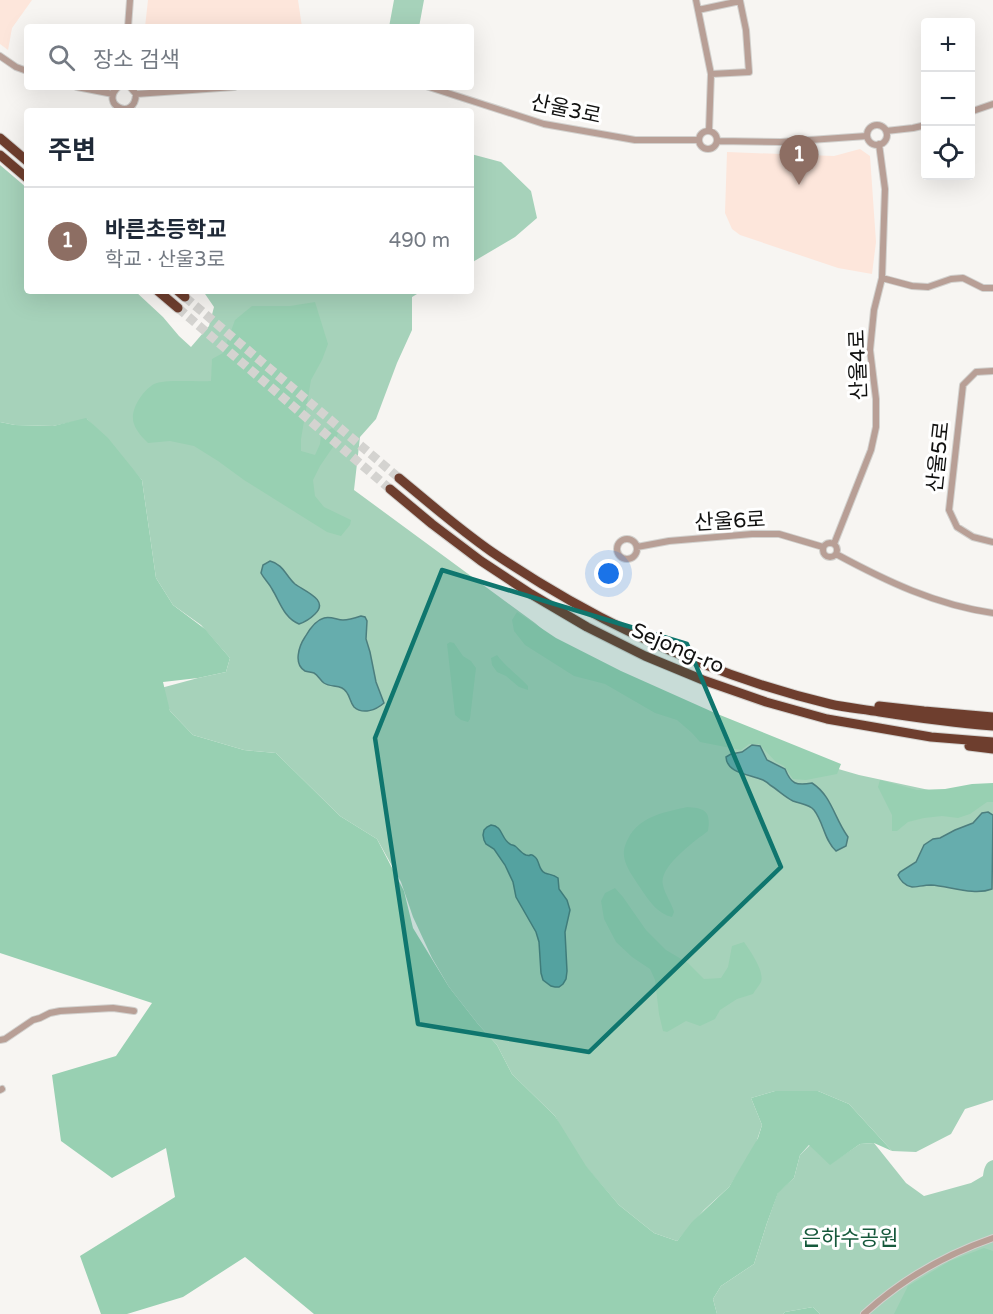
<!DOCTYPE html>
<html lang="ko">
<meta charset="utf-8">
<style>
body{margin:0;font-family:"Varela Round","Noto Sans KR",sans-serif;background:#f6f6f7;color:#1f2937}
.controls{position:absolute;right:18px;top:18px;display:grid;overflow:hidden;border-radius:6px;box-shadow:0 6px 24px #0002}
.controls button{width:54px;height:54px;display:grid;place-items:center;padding:0;border:0;border-bottom:2px solid #e0e1e3;background:#fff;color:#1f2937;font:30px sans-serif}
.you{position:absolute;left:609px;top:574px;width:21px;height:21px;margin:-15px;border:4px solid #fff;border-radius:50%;background:#1a73e8;box-shadow:0 0 0 9px #1a73e833}
.badge{display:grid;place-items:center;width:39px;height:39px;border-radius:50%;background:#0f766e;color:#fff;font-size:20px;font-weight:700}
.pin{position:absolute;translate:-50% -50px;filter:drop-shadow(0 2px 3px #0008)}
.pin::after{content:'';position:absolute;top:32px;width:21px;height:18px;background:inherit;clip-path:polygon(0 0,100% 0,50% 100%)}
.list{margin:0;padding:0;list-style:none}
h2{display:flex;justify-content:space-between;align-items:center;height:78px;margin:0;padding:0 24px;font-size:26px}
h2 small{font-size:20px;font-weight:400;color:#747a83}
.list li{display:grid;grid-template-columns:39px 1fr auto;gap:18px;align-items:center;box-sizing:border-box;height:108px;padding:0 24px;border-top:2px solid #e0e1e3}
.list b{display:block;font-size:22px;white-space:nowrap}
.list p{margin:0;font-size:20px;white-space:nowrap;color:#747a83}
.list em{font-size:20px;font-style:normal;color:#747a83}
.icon{flex:none;width:33px;height:33px;fill:none;stroke:currentColor;stroke-width:2;stroke-linecap:round;stroke-linejoin:round}
.map{position:relative;flex:none;width:993px;height:1314px;overflow:hidden}
.search{position:absolute;background:#fff;box-shadow:0 6px 24px #0002;left:24px;top:24px;width:450px;height:66px;display:flex;align-items:center;gap:15px;box-sizing:border-box;padding:0 21px;border-radius:6px;color:#747a83;font-size:22px}
.panel{position:absolute;background:#fff;box-shadow:0 6px 24px #0002;left:24px;top:108px;width:450px;height:186px;border-radius:6px}
.map>svg:first-child{display:block}
.education{fill:#fde6db}
.green{fill:#a6d2ba}
.forest{fill:#98d0b2}
.water{fill:#66adad;stroke:#4c7e7e;stroke-width:1.5}
.lines{fill:none;stroke-linecap:round;stroke-linejoin:round}
.highway-tunnel{stroke:#d4d3d0;stroke-width:9;stroke-dasharray:9 4.5;stroke-linecap:butt}
.minor-casing{stroke:#d2d1ce;stroke-width:8}
.highway-casing{stroke:#d2d1ce;stroke-width:11}
.minor{stroke:#b89f96;stroke-width:6}
.highway{stroke:#6e3e2e;stroke-width:9}
.marked{fill:#0f766e;fill-opacity:0.2;stroke:#0f766e;stroke-width:4.5;stroke-linejoin:round}
.labels{text-anchor:middle;stroke-width:6;stroke-linejoin:round;paint-order:stroke}
.street-label{font-size:21px;fill:#111110;stroke:#fff}
.park-label{font-size:21px;fill:#16593c;stroke:#fff}
</style>
<div class="map">
<svg width="993" height="1314" viewBox="0 0 993 1314">
<rect width="100%" height="100%" fill="#f7f5f2"/>
<path class="education" d="M0,0H32L12,28L8,50L0,44Z
M148,0H298L302,27H145Z
M860,149L870,156L876,242L872,274L838,268L740,235L732,229L725,213L727,152L834,156Z"/>
<path class="green" d="M394,0H424L419,27H389Z
M471,154L501,162L531,191L537,218L515,237L471,263Z
M0,165L27,188V291H135L163,317L179,336L191,347L209,326L214,307L203,291H422L412,297V330L397,363L376,419L360,437L354,490L535,623L579,661L759,741L828,766L859,775L943,793L993,787V1100L965,1109L951,1134L916,1152L892,1151L849,1104L818,1091H775L751,1098L762,1125L754,1149L729,1187L704,1210L677,1241L654,1233L619,1205L574,1153L555,1116L512,1074L497,1045L478,1024L449,987L432,958L413,917L401,882L377,839L340,816L276,753L244,750L193,735L170,711L161,688L198,678L226,672L230,658L201,625L173,605L156,578L142,480L87,419L53,426L15,425L0,422Z
M874,1143L906,1183L924,1196L971,1183L983,1176C984,1169 985,1162 993,1160V1314H820L813,1307L785,1312L783,1314H717L713,1299L721,1286L754,1264L767,1223L778,1192L794,1178L800,1155L810,1145L830,1164L860,1144Z"/>
<path class="forest" d="M315,302L328,344L322,360L311,380L301,439V451L315,455L320,444L321,435L332,428L338,433L333,447L320,466L313,480L315,496L324,507L351,520L350,525L341,536L327,532L244,480L218,461L194,446L170,441L148,443C143,438 137,432 134,424C129,411 142,391 154,384C164,379 198,382 211,381L212,359L223,353L235,320L252,306H290Z
M86,418L108,438L142,480L156,578L173,605L205,629L230,658L226,672L198,678L163,682L170,711L193,735L244,750L276,753L340,816L377,839L404,891L413,928L449,987L478,1024L497,1045L512,1074L555,1116L586,1166L619,1205L654,1233L677,1241L692,1222L729,1187L758,1138L762,1125L751,1098L775,1091H818L849,1104L892,1151L874,1143L860,1144L830,1165L809,1145L800,1155L794,1178L778,1193L767,1223L754,1264L721,1286L713,1299L717,1314H314L245,1257L183,1297L127,1314H101L80,1256L175,1197L166,1148L112,1178L61,1141L52,1075L116,1056L152,1003L0,953V422L15,425L53,426Z
M517,612L556,638L621,671L715,713L841,764L837,774L806,780L793,779L784,766L776,762L759,744H749L741,750L700,742L692,733L677,720L655,713L605,684L574,676L525,645L514,631L512,620Z
M450,642L454,643L463,656L471,661L476,668L470,719L468,722L461,720L455,715L447,644Z
M497,655C506,667 518,675 528,686V690L519,687L506,676L497,672L492,665L491,658Z
M880,780L917,790L945,789L972,784L993,783V802H987L970,814L958,818L942,816L924,818L908,822L897,831H892V815L878,787Z
M687,807C706,808 711,812 708,831C695,841 658,867 663,885C665,895 672,903 674,912L672,917C658,914 649,901 641,889C636,881 628,871 625,861C622,851 625,844 630,835C643,815 666,812 687,807Z
M615,888L623,897L646,930L666,950L688,963L704,979L721,978L728,967L732,946L744,942C750,951 765,971 761,982C759,986 755,990 753,994L737,999L720,1010L715,1019L700,1026L686,1021L667,1032L663,1031L659,1014L655,980L650,969L632,957L616,942L604,919L601,901L605,893Z
M984,1248L993,1251V1314H894L908,1286L950,1261Z
M813,1307L820,1314H783L785,1312Z"/>
<path class="water" d="M270,561C283,564 286,576 295,584C304,591 330,600 315,614C310,619 305,622 299,624C284,618 280,602 272,589C269,583 264,579 261,573L263,565Z
M361,616L365,617L367,621L366,639L370,652L376,682L384,703C376,710 363,715 354,707C349,701 350,692 342,688C336,685 330,687 324,683C320,680 318,675 314,673C311,672 308,672 305,671C293,664 299,646 305,637C309,630 316,620 324,618C331,616 337,620 343,620C349,620 355,618 361,616Z
M752,745L760,746L767,760L785,769C791,784 796,786 812,783C832,796 834,818 848,837L846,846L836,851C824,840 824,823 814,810C809,804 800,804 793,801C785,797 778,790 770,785C768,783 765,781 763,780C750,774 727,774 726,757L731,754L742,752Z
M988,812L993,815L992,889C974,896 949,886 931,885C924,885 917,887 912,887C905,886 900,880 898,875L900,872L916,862L924,845L933,839L940,838L955,830L973,823L982,813Z
M491,825C503,826 501,839 510,844C511,845 513,845 515,846C518,848 521,853 526,855C532,857 529,852 535,857C540,861 538,870 545,873C550,875 553,874 558,878L559,889L567,900L570,910L565,932L567,971L566,979L563,984L559,987H555L551,986L543,980L541,973L539,942L536,932L516,897L513,882L505,865L494,849L486,844L484,840L483,835L484,830L487,827Z"/>
<g class="lines">
<path class="highway-tunnel" d="M185,297L399,478
M178,308L390,489"/>
<g class="minor-casing">
<path id="minor" d="M696,0L711,74L709,131
M698,10L740,1L746,30L749,72L711,74
M128,27L130,0
M0,56L16,67L27,71
M77,87L113,94
M118,87C99,105 135,122 136,94L130,87
M429,87L544,124L635,140H699
M136,94L234,87
M970,112L993,104
M867 135a10 10 0 1 1 20 0a10 10 0 1 1-20 0Z
M699 140a9 9 0 1 1 18 0a9 9 0 1 1-18 0Z
M886,131L913,128L926,125
M718,141L781,142L867,136
M882,278L912,286L928,287L951,279L963,278L983,288H993
M993,371L976,372L963,385L949,510L957,527L973,537L993,542
M617 549a10 10 0 1 1 20 0a10 10 0 1 1-20 0Z
M823 550a7 7 0 1 1 14 0a7 7 0 1 1-14 0Z
M834,544L871,450L876,427V399L870,350L874,310L882,278L885,189L879,144
M637,547L669,541L752,534H779L823,547
M836,554C886,581 936,605 993,613
M0,1040L5,1039L33,1020L40,1018L50,1013L60,1011L113,1008L134,1011
M0,1090L2,1089
M864,1314C902,1279 944,1255 993,1238"/>
</g>
<g class="highway-casing">
<path id="highway" d="M0,138L27,161
M0,155L27,178
M158,291L178,308
M178,291L185,297
M399,478C429,503 459,529 492,552C595,622 709,675 830,704C847,708 864,709 880,712C918,718 955,723 993,726
M390,489L432,524L481,561L531,594L587,627L645,656L703,680L766,702L827,719L931,737L993,742
M879,706L924,711L993,717
M969,746L993,749"/>
</g>
<use href="#minor" class="minor"/>
<use href="#highway" class="highway"/>
</g>
<path class="marked" d="M442,570L687,644L781,867L589,1052L418,1024L375,738Z"/>
<g class="labels">
<g class="street-label">
<text transform="translate(566 109) rotate(12)" y="7">산울3로</text>
<text transform="translate(858 365) rotate(-92)" y="7">산울4로</text>
<text transform="translate(938 457) rotate(-84)" y="7">산울5로</text>
<text transform="translate(730 521) rotate(-3)" y="7">산울6로</text>
<text transform="translate(678 648) rotate(23)" y="7">Sejong-ro</text>
</g>
<g class="park-label">
<text x="850" y="1245">은하수공원</text>
</g>
</g>
</svg>
<div class="controls">
<button>+</button>
<button>−</button>
<button><svg class="icon" aria-label="locate" viewBox="0 0 24 24"><circle cx="12" cy="12" r="6"/><path d="M12 2v4M12 18v4M2 12h4M18 12h4"/></svg></button>
</div>
<div class="you"></div>
<div class="pin badge" style="left:799px;top:185px;background:#8d6e63">1</div>
<div class="search"><svg class="icon" aria-label="search" viewBox="0 0 24 24"><circle cx="10" cy="10" r="6"/><path d="M15 15l6 6"/></svg>장소 검색</div>
<section class="panel">
<h2>주변<small></small></h2>
<ul class="list">
<li><span class="badge" style="background:#8d6e63">1</span><div><b>바른초등학교</b><p>학교 · 산울3로</p></div><em>490 m</em></li>
</ul>
</section>
</div>
